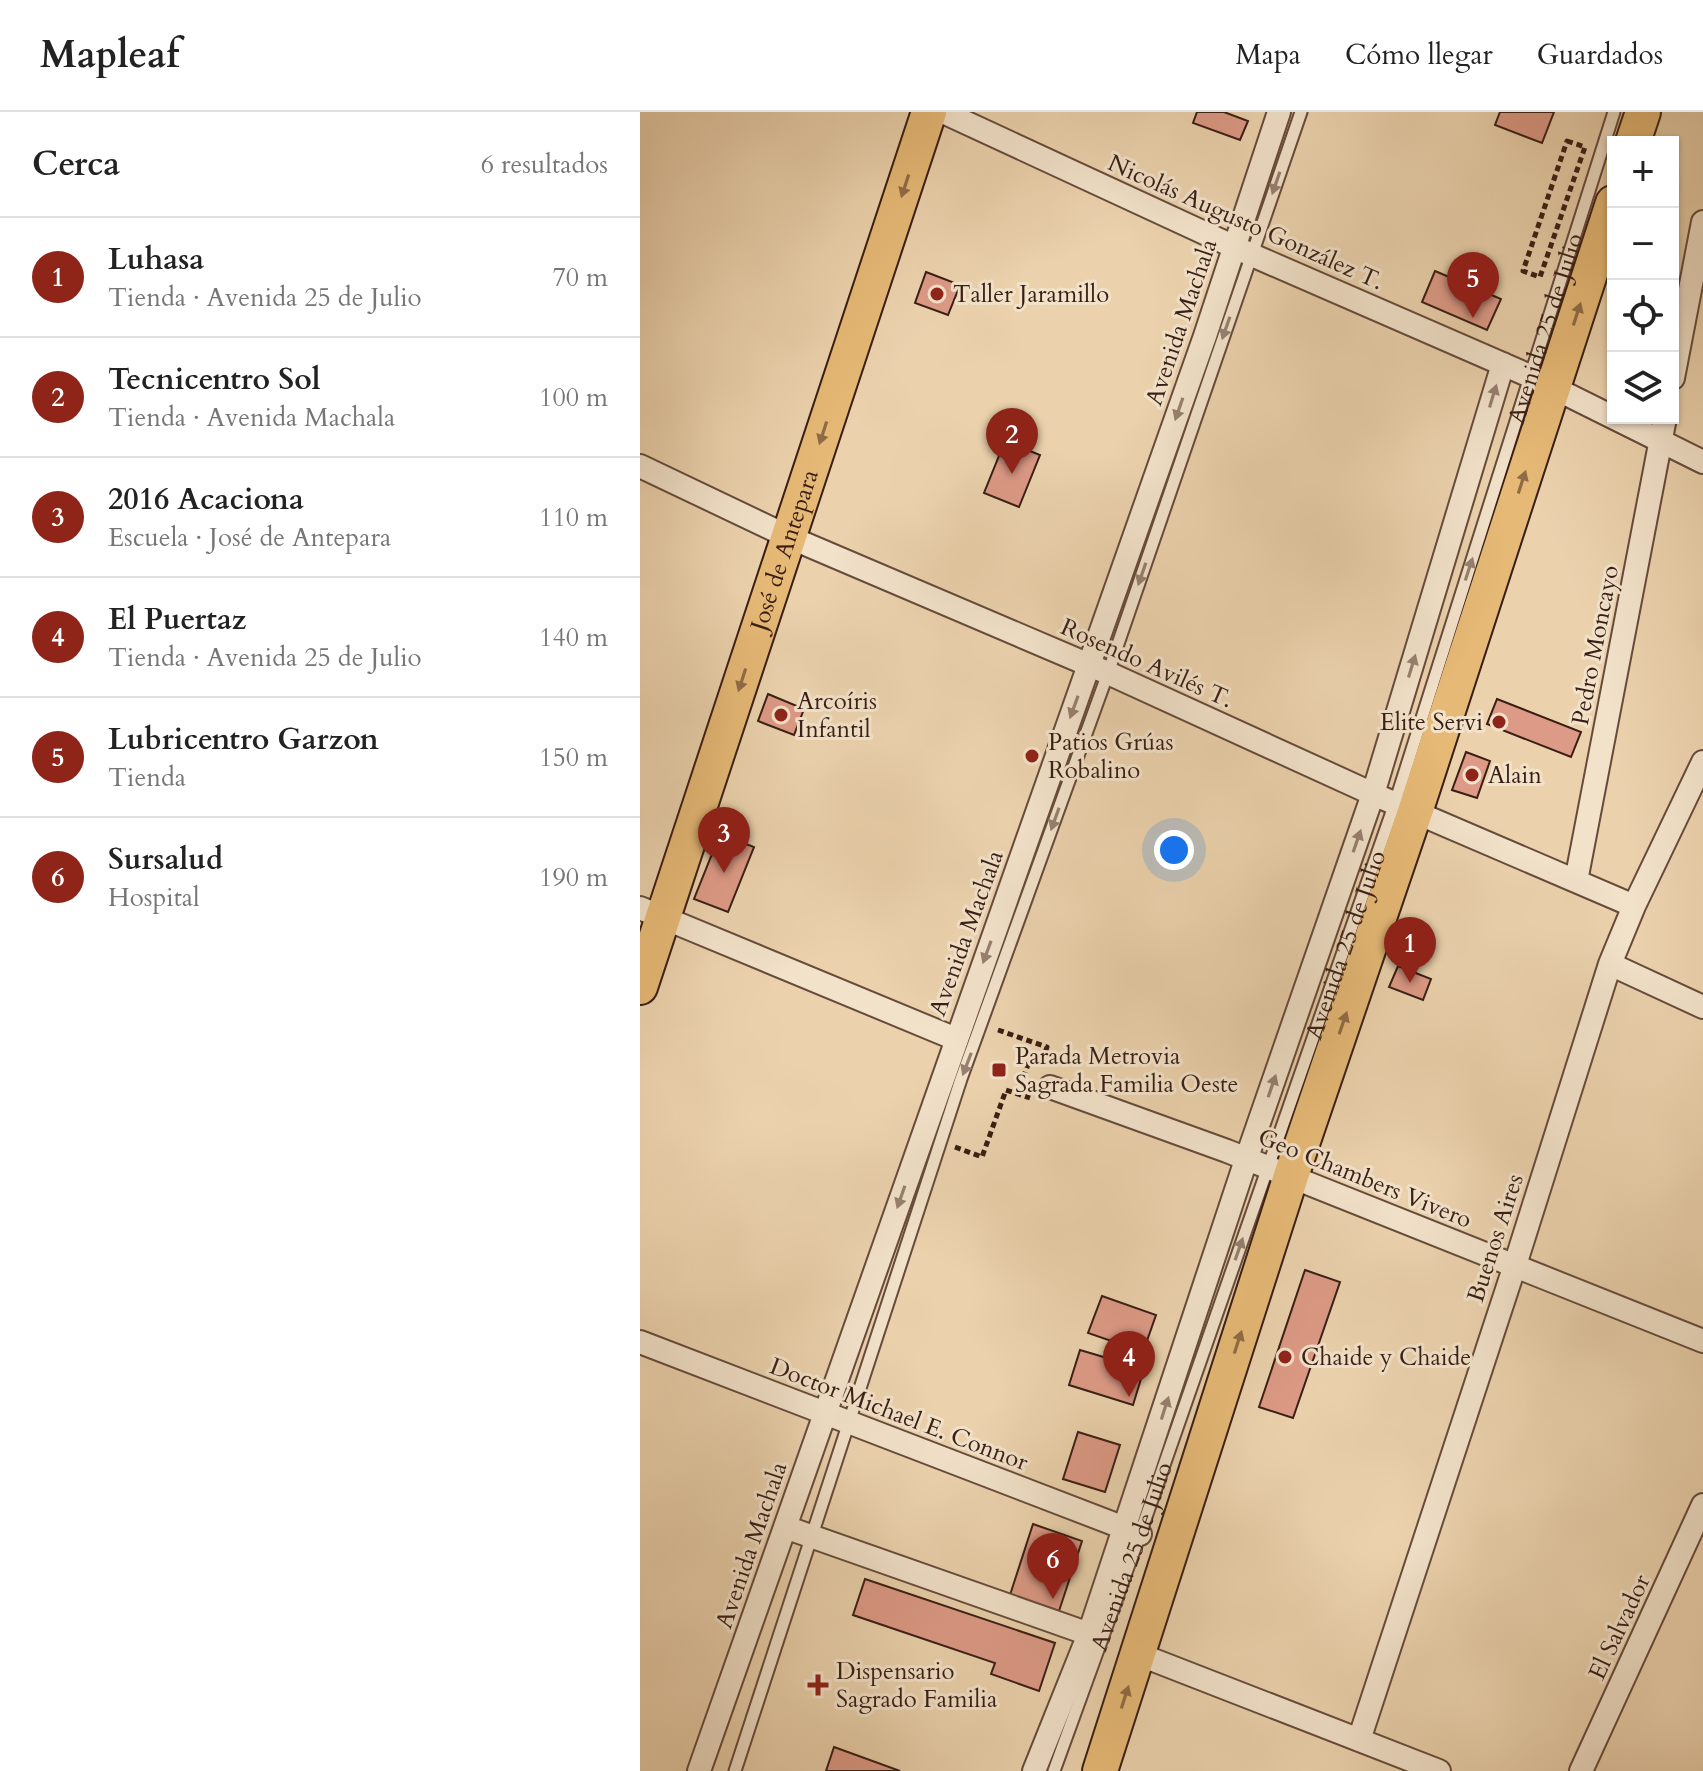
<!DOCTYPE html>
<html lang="es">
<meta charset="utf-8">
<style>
body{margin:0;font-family:Cardo,serif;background:#f2f2f2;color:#222}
.controls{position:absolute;right:24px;top:24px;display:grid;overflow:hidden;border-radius:0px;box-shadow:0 2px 6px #0004}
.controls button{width:72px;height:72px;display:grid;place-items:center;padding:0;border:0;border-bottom:2px solid #e0e0e0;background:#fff;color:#222;font:40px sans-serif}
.you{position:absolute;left:534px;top:738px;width:28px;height:28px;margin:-20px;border:6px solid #fff;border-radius:50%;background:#1a73e8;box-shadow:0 0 0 12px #1a73e833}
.badge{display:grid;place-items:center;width:52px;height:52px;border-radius:50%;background:#8f2418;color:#fff;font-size:26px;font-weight:700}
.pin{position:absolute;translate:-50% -66px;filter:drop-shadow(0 2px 4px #0008)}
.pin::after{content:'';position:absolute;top:42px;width:28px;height:24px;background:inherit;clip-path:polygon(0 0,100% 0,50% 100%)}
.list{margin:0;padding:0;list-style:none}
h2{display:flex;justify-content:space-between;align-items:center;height:104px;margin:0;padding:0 32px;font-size:34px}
h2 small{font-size:26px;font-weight:400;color:#767676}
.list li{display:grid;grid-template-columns:52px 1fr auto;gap:24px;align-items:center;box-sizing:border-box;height:120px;padding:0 32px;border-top:2px solid #e0e0e0}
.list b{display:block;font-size:30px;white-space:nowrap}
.list p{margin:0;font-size:26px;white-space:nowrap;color:#767676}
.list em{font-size:26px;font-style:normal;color:#767676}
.icon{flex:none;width:44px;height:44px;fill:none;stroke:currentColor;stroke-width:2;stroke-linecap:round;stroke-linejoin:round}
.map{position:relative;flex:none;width:1063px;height:1659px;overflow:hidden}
header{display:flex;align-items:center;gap:48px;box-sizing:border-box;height:112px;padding:0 40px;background:#fff;border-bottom:2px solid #e0e0e0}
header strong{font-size:38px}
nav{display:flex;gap:44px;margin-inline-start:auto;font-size:28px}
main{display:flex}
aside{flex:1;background:#fff}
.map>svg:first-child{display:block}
.building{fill:#dd9a86;stroke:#391e15;stroke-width:2}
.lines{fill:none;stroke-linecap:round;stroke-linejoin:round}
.lane-casing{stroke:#664b3b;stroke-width:15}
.street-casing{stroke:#664b3b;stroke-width:26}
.primary-casing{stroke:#391e15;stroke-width:38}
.path{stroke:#391e15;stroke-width:5;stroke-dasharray:6 4;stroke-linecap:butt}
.lane{stroke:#f2e2ca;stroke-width:11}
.street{stroke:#f2e2ca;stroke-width:22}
.primary{stroke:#e6b976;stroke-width:34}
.oneway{fill:#968070}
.oneway2{fill:#906c46}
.poi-dot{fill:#8f2418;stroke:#f2e2ca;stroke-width:3}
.labels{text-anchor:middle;stroke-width:6;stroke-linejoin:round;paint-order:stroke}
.street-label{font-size:24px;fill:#391e15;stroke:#f2e2ca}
.poi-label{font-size:24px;fill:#391e15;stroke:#f2e2ca;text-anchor:start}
</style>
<header>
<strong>Mapleaf</strong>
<nav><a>Mapa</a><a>Cómo llegar</a><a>Guardados</a></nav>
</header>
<main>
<aside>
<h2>Cerca<small>6 resultados</small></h2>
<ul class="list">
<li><span class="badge">1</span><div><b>Luhasa</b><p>Tienda · Avenida 25 de Julio</p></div><em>70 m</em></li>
<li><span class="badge">2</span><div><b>Tecnicentro Sol</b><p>Tienda · Avenida Machala</p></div><em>100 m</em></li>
<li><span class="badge">3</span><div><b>2016 Acaciona</b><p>Escuela · José de Antepara</p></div><em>110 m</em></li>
<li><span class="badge">4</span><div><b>El Puertaz</b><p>Tienda · Avenida 25 de Julio</p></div><em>140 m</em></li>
<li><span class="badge">5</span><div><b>Lubricentro Garzon</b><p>Tienda</p></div><em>150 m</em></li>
<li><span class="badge">6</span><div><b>Sursalud</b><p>Hospital</p></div><em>190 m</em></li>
</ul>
</aside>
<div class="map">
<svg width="1063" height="1659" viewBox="0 0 1063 1659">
<rect width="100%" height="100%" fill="#ebd2ad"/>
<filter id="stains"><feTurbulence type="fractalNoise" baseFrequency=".0025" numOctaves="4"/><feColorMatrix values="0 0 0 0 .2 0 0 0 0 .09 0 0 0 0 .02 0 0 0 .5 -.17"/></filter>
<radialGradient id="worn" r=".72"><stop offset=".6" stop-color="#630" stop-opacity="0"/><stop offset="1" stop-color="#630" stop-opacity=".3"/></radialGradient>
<path class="building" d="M557,0H584L608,9L600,28L553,11Z
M860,0H914L902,31L855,13Z
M795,159L861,187L847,218L782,190Z
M286,160L320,173L308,203L275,191Z
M365,329L400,343L379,395L344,381Z
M128,582L164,597L154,623L118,609Z
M857,587L941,620L931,645L847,612Z
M826,640L850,649L837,686L812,678Z
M80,722L114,735L88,800L54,787Z
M758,854L791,867L783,888L749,875Z
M665,1158L700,1170L653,1306L619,1295Z
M462,1184L516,1203L503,1240L448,1221Z
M440,1238L504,1257L493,1293L429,1273Z
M438,1320L480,1333L465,1380L423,1367Z
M393,1412L442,1429L419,1499L370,1483Z
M225,1467L415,1531L399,1579L351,1562L355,1551L213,1503Z
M194,1635L260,1659H186Z"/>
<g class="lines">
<g class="lane-casing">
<g id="lane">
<path d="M95,1659L321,967L468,561L661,0"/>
<path id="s1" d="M414,1659L500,1422L755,691L974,0"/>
</g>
</g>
<g class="street-casing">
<path id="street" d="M303,0L612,143L890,264L1063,350
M1033,266L1063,110
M0,354L149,425L468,561L733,682L994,794
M936,769L1025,306
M0,796L316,927
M970,852L1063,895
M410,975L587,1039L1063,1229
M0,1230L500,1422
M145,1415L449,1522
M498,1542L799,1659
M719,1628L875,1153L970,852L994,794L1063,650
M59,1659L565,224L639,0
M394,1659L449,1522L606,1048L733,682L863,252
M941,1659L1063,1393"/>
</g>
<g class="primary-casing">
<g id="primary">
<path d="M993,30L1003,0"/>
<path id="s2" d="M0,875L289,0"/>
<path d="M460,1659L651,1064L775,700L973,91"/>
</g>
</g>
<path class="path" d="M927,29L945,35L900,165L883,159Z
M358,918L407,935L402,949
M377,970L381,971L391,945L402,950
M315,1035L342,1045L366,978L390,986"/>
<use href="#lane" class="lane"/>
<use href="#street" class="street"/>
<use href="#primary" class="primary"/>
</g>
<defs><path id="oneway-solid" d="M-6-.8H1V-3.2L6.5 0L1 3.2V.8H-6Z" transform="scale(2)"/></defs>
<g class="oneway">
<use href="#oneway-solid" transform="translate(636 71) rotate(109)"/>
<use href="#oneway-solid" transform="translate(586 216) rotate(109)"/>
<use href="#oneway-solid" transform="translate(853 284) rotate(-73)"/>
<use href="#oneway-solid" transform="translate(539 297) rotate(109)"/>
<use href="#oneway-solid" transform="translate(829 457) rotate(-72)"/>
<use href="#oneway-solid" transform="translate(502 462) rotate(109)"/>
<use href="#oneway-solid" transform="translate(772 554) rotate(-73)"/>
<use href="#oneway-solid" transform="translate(434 595) rotate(110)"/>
<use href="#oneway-solid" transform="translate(415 707) rotate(110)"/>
<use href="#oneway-solid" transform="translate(717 729) rotate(-71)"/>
<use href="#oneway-solid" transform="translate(347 840) rotate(110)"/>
<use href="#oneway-solid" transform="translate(327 952) rotate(111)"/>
<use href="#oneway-solid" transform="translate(632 974) rotate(-71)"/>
<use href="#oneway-solid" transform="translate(261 1085) rotate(109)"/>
<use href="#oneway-solid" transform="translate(599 1137) rotate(-71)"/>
<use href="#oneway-solid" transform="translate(525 1296) rotate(-72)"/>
</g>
<g class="oneway2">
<use href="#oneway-solid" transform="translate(265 74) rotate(108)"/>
<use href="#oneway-solid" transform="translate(937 202) rotate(-72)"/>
<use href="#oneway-solid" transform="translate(183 321) rotate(108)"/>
<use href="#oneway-solid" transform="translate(882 370) rotate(-72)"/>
<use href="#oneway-solid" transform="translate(102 568) rotate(108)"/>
<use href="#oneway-solid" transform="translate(703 911) rotate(-71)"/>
<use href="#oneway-solid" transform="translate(598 1230) rotate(-72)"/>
<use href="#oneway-solid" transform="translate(485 1585) rotate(-72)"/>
</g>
<g class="poi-dot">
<circle cx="297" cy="182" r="8"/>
<circle cx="141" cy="603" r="8"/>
<circle cx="859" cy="610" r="8"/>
<circle cx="392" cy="644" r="8"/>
<circle cx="832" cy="663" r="8"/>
<rect x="351" y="950" width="16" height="16" rx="4"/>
<circle cx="645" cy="1245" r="8"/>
<path d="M174 1561h8v8h8v8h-8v8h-8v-8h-8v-8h8z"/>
</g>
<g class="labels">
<g class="street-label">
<text transform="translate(606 110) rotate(24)" y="8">Nicolás Augusto González T.</text>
<text transform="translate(541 210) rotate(-71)" y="8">Avenida Machala</text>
<text dy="8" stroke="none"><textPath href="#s1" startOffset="1524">Avenida 25 de Julio</textPath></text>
<text dy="8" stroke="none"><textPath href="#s2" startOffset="460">José de Antepara</textPath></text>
<text transform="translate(955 533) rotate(-79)" y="8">Pedro Moncayo</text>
<text transform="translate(507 551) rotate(24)" y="8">Rosendo Avilés T.</text>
<text transform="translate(326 821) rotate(-70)" y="8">Avenida Machala</text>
<text dy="8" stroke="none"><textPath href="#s1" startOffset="876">Avenida 25 de Julio</textPath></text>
<text transform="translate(725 1066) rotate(22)" y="8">Geo Chambers Vivero</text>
<text transform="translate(855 1126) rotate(-72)" y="8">Buenos Aires</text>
<text transform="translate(259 1302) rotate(21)" y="8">Doctor Michael E. Connor</text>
<text transform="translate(111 1433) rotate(-71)" y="8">Avenida Machala</text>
<text dy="8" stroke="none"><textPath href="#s1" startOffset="228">Avenida 25 de Julio</textPath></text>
<text transform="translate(979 1515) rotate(-65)" y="8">El Salvador</text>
</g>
<g class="poi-label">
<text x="313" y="190">Taller Jaramillo</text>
<text x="157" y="597">Arcoíris<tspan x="157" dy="28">Infantil</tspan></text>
<text x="843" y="618" text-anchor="end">Elite Servi</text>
<text x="408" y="638">Patios Grúas<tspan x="408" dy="28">Robalino</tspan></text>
<text x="848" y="671">Alain</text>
<text x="375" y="952">Parada Metrovia<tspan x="375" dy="28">Sagrada Familia Oeste</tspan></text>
<text x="661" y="1253">Chaide y Chaide</text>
<text x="196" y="1567">Dispensario<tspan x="196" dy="28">Sagrado Familia</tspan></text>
</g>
</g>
<rect width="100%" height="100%" filter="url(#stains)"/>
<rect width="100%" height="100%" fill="url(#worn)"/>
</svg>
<div class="controls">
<button>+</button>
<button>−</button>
<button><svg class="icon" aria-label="locate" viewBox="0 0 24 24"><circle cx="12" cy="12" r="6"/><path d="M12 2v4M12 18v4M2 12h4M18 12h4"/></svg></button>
<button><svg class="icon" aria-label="layers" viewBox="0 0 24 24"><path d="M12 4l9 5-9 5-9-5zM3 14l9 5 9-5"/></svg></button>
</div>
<div class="you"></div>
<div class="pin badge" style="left:770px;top:871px">1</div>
<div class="pin badge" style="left:372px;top:362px">2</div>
<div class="pin badge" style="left:84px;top:761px">3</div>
<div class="pin badge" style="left:489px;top:1285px">4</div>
<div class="pin badge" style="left:833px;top:206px">5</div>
<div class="pin badge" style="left:413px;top:1487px">6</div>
</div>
</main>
